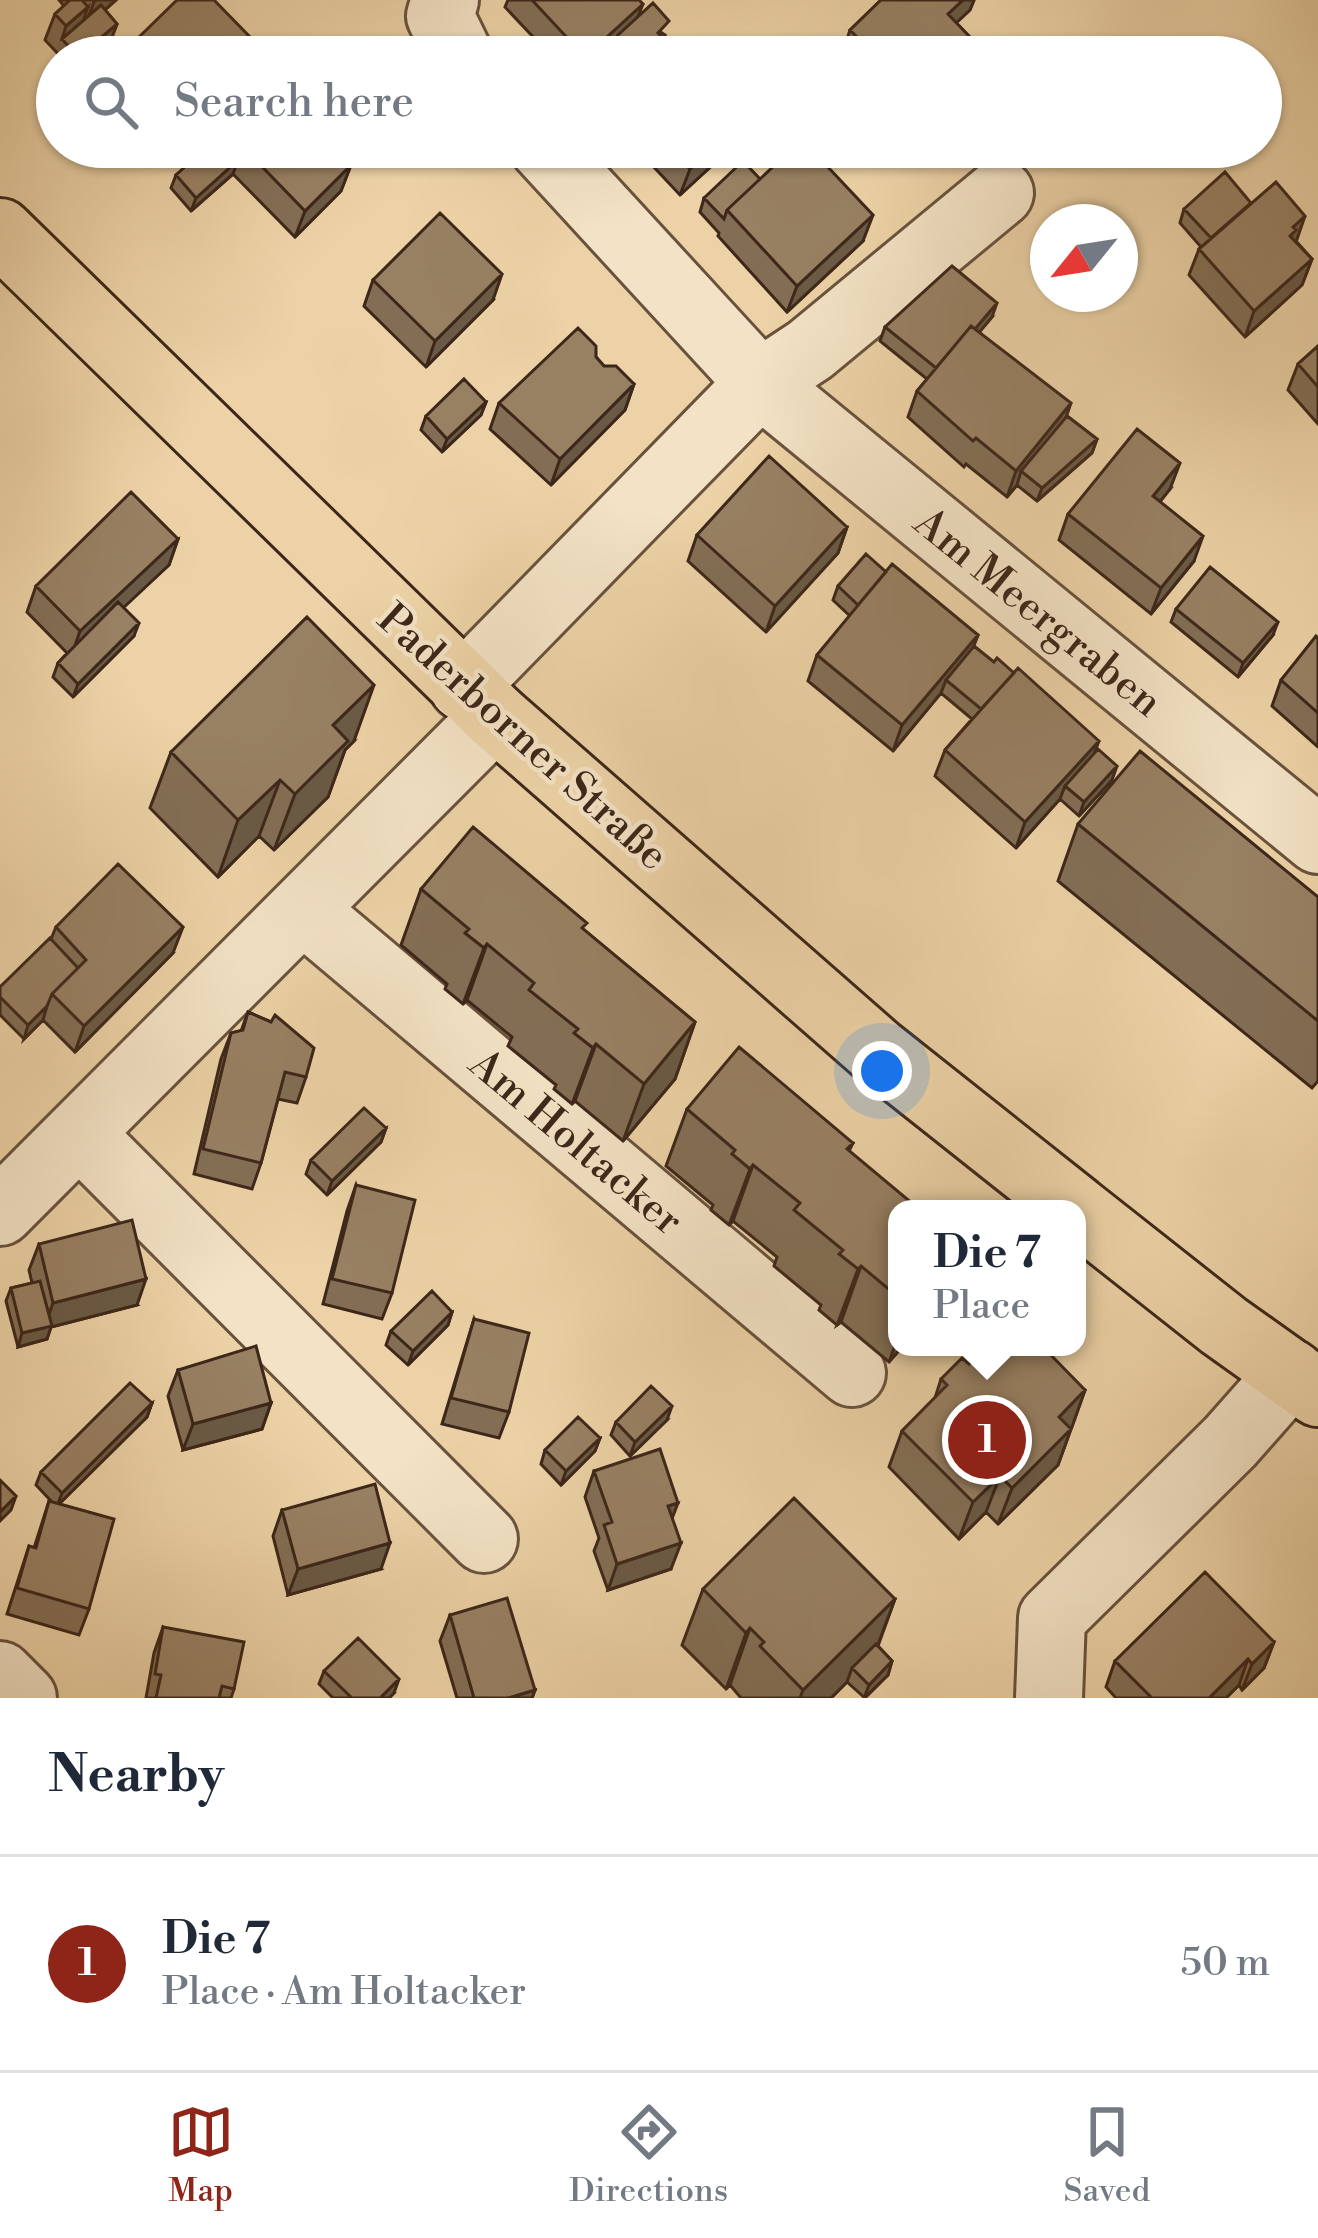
<!DOCTYPE html>
<meta charset="utf-8">
<style>
body{margin:0;font-family:"Libre Bodoni",serif;background:#f6f6f7;color:#1f2937}
.compass{position:absolute;left:1030px;top:204px;width:108px;height:108px;border-radius:50%;background:#fff;box-shadow:0 3px 9px #0004;rotate:240deg}
.you{position:absolute;left:882px;top:1071px;width:42px;height:42px;margin:-30px;border:9px solid #fff;border-radius:50%;background:#1a73e8;box-shadow:0 0 0 18px #1a73e833}
.badge{display:grid;place-items:center;width:78px;height:78px;border-radius:50%;background:#8f2418;color:#fff;font-size:39px;font-weight:700}
.pin{position:absolute;translate:-50% -50%;border:6px solid #fff;box-shadow:0 3px 12px #0006}
.popup{position:absolute;left:888px;top:1200px;width:198px;height:156px;box-sizing:border-box;display:grid;place-content:center;border-radius:24px;background:#fff;filter:drop-shadow(0 3px 9px #0005);font-size:39px;white-space:nowrap;color:#747a83}
.popup b{font-size:45px;color:#1f2937}
.popup::after{content:'';position:absolute;left:50%;top:100%;margin-left:-24px;border:24px solid transparent;border-top-color:#fff}
.list{margin:0;padding:0;list-style:none}
h2{display:flex;justify-content:space-between;align-items:center;height:156px;margin:0;padding:0 48px;font-size:51px}
h2 small{font-size:39px;font-weight:400;color:#747a83}
.list li{display:grid;grid-template-columns:78px 1fr auto;gap:36px;align-items:center;box-sizing:border-box;height:216px;padding:0 48px;border-top:3px solid #e0e1e3}
.list b{display:block;font-size:45px;white-space:nowrap}
.list p{margin:0;font-size:39px;white-space:nowrap;color:#747a83}
.list em{font-size:39px;font-style:normal;color:#747a83}
.icon{flex:none;width:66px;height:66px;fill:none;stroke:currentColor;stroke-width:2;stroke-linecap:round;stroke-linejoin:round}
.map{position:relative;flex:none;width:1318px;height:1698px;overflow:hidden}
.search{position:absolute;background:#fff;box-shadow:0 3px 9px #0004;left:36px;right:36px;top:36px;height:132px;display:flex;align-items:center;gap:30px;box-sizing:border-box;padding:0 42px;border-radius:66px;color:#747a83;font-size:45px}
.sheet{height:372px;background:#fff}
nav{display:flex;justify-content:space-around;align-items:center;box-sizing:border-box;height:168px;border-top:3px solid #e0e1e3;background:#fff;font-size:33px;color:#747a83}
nav a{display:grid;justify-items:center;gap:6px}
nav .on{color:#8f2418}
.map>svg:first-child{display:block}
.lines{fill:none;stroke-linecap:round;stroke-linejoin:round}
.minor-casing{stroke:#69523d;stroke-width:72}
.major-casing{stroke:#3d271a;stroke-width:72}
.minor{stroke:#f3e2c5;stroke-width:66}
.major{stroke:#ecd2a6;stroke-width:66}
.wall{fill:#836e55;stroke:#3d271a;stroke-width:3}
.shaded-wall{fill:#6a5a45;stroke:#3d271a;stroke-width:3}
.building{fill:#988063;stroke:#3d271a;stroke-width:3}
.labels{text-anchor:middle;stroke-width:9;stroke-linejoin:round;paint-order:stroke}
.street-label{font-size:42px;fill:#3d271a;stroke:#f3e2c5}
</style>
<div class="map">
<svg width="1318" height="1698" viewBox="0 0 1318 1698">
<rect width="100%" height="100%" fill="#ecd2a6"/>
<filter id="stains"><feTurbulence type="fractalNoise" baseFrequency=".00167" numOctaves="4"/><feColorMatrix values="0 0 0 0 .2 0 0 0 0 .09 0 0 0 0 .02 0 0 0 .5 -.17"/></filter>
<radialGradient id="worn" r=".72"><stop offset=".6" stop-color="#630" stop-opacity="0"/><stop offset="1" stop-color="#630" stop-opacity=".3"/></radialGradient>
<g class="lines">
<g class="minor-casing">
<path id="minor" d="M445,0L440,16L460,57
M543,147L760,383L1318,840
M463,687L760,383L810,350L1000,193
M303,910L852,1373
M79,1133L484,1539
M0,1212L495,716
M0,1675L23,1698
M1049,1698L1052,1618L1230,1442L1291,1373"/>
</g>
<g class="major-casing">
<path id="major" d="M0,232L495,716L877,1051L1076,1209
M1077,1210L1224,1326L1318,1393"/>
</g>
<use href="#minor" class="minor"/>
<use href="#major" class="major"/>
</g>
<path class="wall" d="M59,0H116L105,10L117,24L112,37L90,57H61L45,40L55,14L64,6Z
M508,0H639L638,17L665,35L663,37L674,48L687,57H621L613,48L604,57H552L505,7Z
M881,0H974L970,10L956,23L989,57H842L841,56L850,30Z
M136,40L241,57H130Z
M243,147L351,165L341,191L295,237L233,174L191,211L171,188L176,175L238,160Z
M635,147H732L680,195Z
M929,147H947L938,156Z
M760,179L863,241L787,312L718,236L719,233L700,212L704,198Z
M1251,203L1296,241L1312,259L1302,285L1245,337L1189,275L1199,249L1201,247L1180,223L1184,209Z
M373,280L493,300L426,367L364,306Z
M992,317L979,332L1067,416L1097,439L1092,453L1037,501L1017,485L1007,497L966,464L964,467L908,417L917,391L927,379L880,341L885,327Z
M1318,346V424L1288,390L1298,364Z
M596,357L604,366L634,384L625,410L551,485L490,429L499,403Z
M486,402L481,415L442,452L421,430L426,416Z
M1170,489L1160,501L1194,561L1151,614L1059,540L1068,514Z
M847,527L838,553L766,632L688,561L697,535Z
M178,539L169,565L123,607L134,636L73,697L53,677L58,663L67,653L27,612L36,586Z
M886,572L978,635L973,647L1094,754L1112,780L1079,816L1060,799L1016,848L935,776L945,750L972,719L941,693L893,751L808,681L817,655L850,616L833,600L838,586Z
M1176,609L1273,635L1238,677L1171,622Z
M1318,638V747L1272,706L1281,680Z
M354,741L345,750L328,797L274,850L259,836L218,877L150,808L171,752Z
M1078,824L1318,897V1081L1312,1088L1058,881Z
M421,889L584,930L695,1022L675,1079L623,1141L575,1101L572,1104L554,1089L556,1085L508,1046L512,1037L467,1000L463,1004L445,989L447,984L401,945Z
M56,927L173,953L75,1052L43,1020L24,1039L0,1015V987L51,939Z
M248,1012L271,1022L306,1077L297,1103L278,1099L261,1163L252,1189L194,1174L221,1059L231,1033L241,1031Z
M687,1109L853,1143L849,1151L897,1209V1347H902L889,1362L841,1322L837,1325L819,1310L821,1305L774,1266L777,1257L733,1221L729,1225L711,1210L713,1205L666,1166Z
M386,1128L381,1142L327,1195L306,1174L311,1160Z
M356,1185L392,1293L382,1319L323,1304L347,1211Z
M39,1244L137,1305L51,1327L47,1339L18,1347L6,1301L11,1288L32,1283L29,1270Z
M452,1312L448,1325L408,1365L386,1345L391,1331Z
M474,1319L509,1412L499,1438L442,1424Z
M969,1364L1085,1390L1058,1465L998,1524L986,1512L959,1539L889,1467L902,1431L935,1398L941,1379Z
M178,1370L271,1403L262,1429L183,1450L168,1396Z
M152,1403L147,1417L59,1504L89,1609L79,1635L7,1614L29,1546L34,1548L49,1501L52,1502L36,1485L41,1472Z
M667,1420L630,1456L611,1435L616,1422Z
M600,1438L595,1451L561,1485L541,1464L545,1450Z
M594,1471L672,1519L671,1569L608,1590L594,1551L599,1538L585,1497Z
M282,1510L381,1569L288,1595L273,1536Z
M703,1589L895,1599L878,1646L892,1661L888,1675L865,1698L847,1682L831,1698H741L730,1685L726,1689L682,1645Z
M450,1615L535,1690L532,1698H457L440,1641Z
M163,1627L234,1689L231,1698H146L154,1653Z
M1274,1642L1264,1668L1242,1690L1239,1685L1226,1698H1116L1106,1687L1115,1661Z
M324,1671L394,1693L389,1698H333L319,1684Z"/>
<path class="shaded-wall" d="M96,0H116L84,28L94,2Z
M963,0H974L970,10L938,40L948,14Z
M643,4L633,29L618,35L613,48L604,57H585Z
M88,7L79,33L62,39L66,26Z
M117,24L112,37L90,57H80Z
M249,36L241,57H227Z
M714,147H732L680,195L690,169Z
M238,160L233,174L191,211L196,198Z
M351,165L341,191L295,237L305,211Z
M873,215L863,241L787,312L797,286Z
M1305,216L1296,242L1290,247L1293,227Z
M1312,259L1302,285L1245,337L1254,311Z
M502,274L493,300L426,367L435,341Z
M997,303L992,317L935,385L940,371Z
M634,384L625,410L551,485L560,459Z
M486,402L481,415L442,452L447,439Z
M1071,403L1062,429L1021,471L1017,485L1007,497L1016,471Z
M1097,439L1092,453L1037,501L1042,488Z
M1180,463L1170,489L1144,522L1153,496Z
M847,527L838,553L766,632L775,606Z
M1203,536L1194,561L1151,614L1161,588Z
M178,539L169,565L71,657L80,631Z
M1278,622L1273,635L1238,677L1243,663Z
M139,623L134,636L73,697L78,684Z
M978,635L968,661L946,680L941,693L893,751L902,725Z
M374,685L354,741L345,750L328,797L274,850L295,794L333,725Z
M1099,741L1089,767L1065,786L1060,799L1016,848L1025,822Z
M1117,766L1112,780L1079,816L1084,802Z
M280,780L259,836L218,877L238,820Z
M183,927L173,953L75,1052L84,1026Z
M487,944L467,1000L463,1004L484,948Z
M47,1006L43,1020L24,1039L28,1025Z
M695,1022L675,1079L623,1141L644,1084Z
M596,1044L575,1101L572,1104L593,1048Z
M386,1128L381,1142L327,1195L332,1181Z
M753,1165L733,1221L729,1225L750,1169Z
M861,1266L841,1322L837,1325L858,1269Z
M146,1279L137,1305L51,1327L47,1339L18,1347L22,1333L44,1328L53,1303Z
M452,1312L448,1325L408,1365L413,1351Z
M897,1340V1347H902L889,1362Z
M1085,1390L1072,1427L1045,1453L1059,1417Z
M152,1403L147,1417L57,1506L62,1493Z
M271,1403L262,1429L183,1450L193,1424Z
M672,1406L667,1420L630,1456L635,1442Z
M1071,1429L1058,1465L998,1524L1012,1488Z
M600,1438L595,1451L561,1485L566,1471Z
M1000,1476L986,1512L959,1539L973,1502Z
M16,1496L11,1510L0,1521V1512Z
M678,1503L668,1529V1506Z
M390,1543L381,1569L288,1595L298,1569Z
M681,1543L671,1569L608,1590L617,1564Z
M895,1599L874,1655L852,1668L847,1682L831,1698H800L803,1690Z
M750,1628L730,1685L726,1689L746,1633Z
M1274,1642L1264,1668L1242,1690L1252,1664Z
M1248,1659L1239,1685L1226,1698H1209Z
M892,1661L888,1675L864,1698L869,1685Z
M399,1679L394,1693L389,1698H380Z
M535,1690L532,1698H508Z"/>
<path class="building" d="M70,0H82L88,7L66,26L55,14Z
M177,0H214L249,36L227,57H152L136,40Z
M532,0H639L643,4L585,57Z
M881,0H963L948,14L989,57H877L850,30Z
M653,3L669,21L658,33L673,48L664,57H632L635,54L618,35Z
M101,5L117,24L78,57L62,39Z
M676,45L687,57H664Z
M207,147H226L238,160L196,198L176,175Z
M243,147H333L351,165L305,211Z
M669,147H714L690,169Z
M794,147H809L873,215L797,286L727,210Z
M743,161L760,179L727,210L724,219L704,198Z
M1225,172L1251,203L1211,238L1184,209Z
M1276,182L1305,216L1293,227L1296,230L1290,236L1312,259L1254,311L1199,249Z
M440,213L502,274L435,341L373,280Z
M952,266L997,303L975,329L971,326L936,368L885,327Z
M971,326L1071,403L1016,471L976,438L973,441L917,391Z
M578,328L596,346V357L604,366H616L634,384L560,459L499,403Z
M1318,346V387L1298,364Z
M464,379L486,402L447,439L426,416Z
M1067,416L1097,439L1042,488L1021,471Z
M1137,429L1180,463L1153,496L1203,536L1161,588L1068,514Z
M769,456L847,527L775,606L697,535Z
M131,492L178,539L80,631L36,586Z
M866,554L886,572L858,605L838,586Z
M892,564L978,635L902,725L817,655Z
M1210,567L1278,622L1243,663L1176,609Z
M118,602L139,623L78,684L58,663Z
M307,617L374,685L333,725L348,741L295,794L280,780L238,820L171,752Z
M1316,636L1318,638V713L1281,680Z
M974,646L994,662L997,658L1014,673L981,709L946,680Z
M1018,668L1099,741L1025,822L945,750Z
M1098,749L1117,766L1084,802L1065,786Z
M1140,751L1318,897V1021L1078,824Z
M473,827L587,923L582,928L695,1022L644,1084L596,1044L593,1048L574,1033L578,1029L529,990L534,983L487,944L484,948L465,933L469,929L421,889Z
M118,864L183,927L84,1026L52,994L86,960L56,927Z
M50,938L78,968L52,994L47,1006L28,1025L0,997V987Z
M248,1012L271,1022L275,1015L314,1048L306,1077L285,1072L261,1163L203,1149L231,1033L243,1030Z
M739,1047L853,1143L847,1149L919,1209H897V1296L861,1266L858,1269L839,1254L843,1250L794,1210L800,1203L753,1165L750,1169L732,1154L735,1150L687,1109Z
M364,1108L386,1128L332,1181L311,1160Z
M356,1185L415,1200L392,1293L332,1279Z
M132,1220L146,1279L53,1303L39,1244Z
M40,1281L52,1326L22,1333L11,1288Z
M432,1291L452,1312L413,1351L391,1331Z
M474,1319L529,1333L509,1412L451,1398Z
M256,1346L271,1403L193,1424L178,1370Z
M986,1347H1043L1085,1390L1059,1417L1071,1429L1012,1488L1000,1476L973,1502L902,1431L947,1385L941,1379L962,1358L969,1364Z
M130,1383L152,1403L62,1493L41,1472Z
M651,1386L672,1406L635,1442L616,1422Z
M578,1417L600,1438L566,1471L545,1450Z
M660,1449L678,1503L668,1506L681,1543L617,1564L604,1525L612,1522L594,1471Z
M0,1480L16,1496L0,1512Z
M375,1484L390,1543L298,1569L282,1510Z
M794,1498L895,1599L803,1690L760,1646L764,1642L750,1628L746,1633L703,1589Z
M49,1501L114,1519L89,1609L17,1588L29,1546L36,1548Z
M1205,1572L1274,1642L1252,1664L1248,1659L1209,1698H1152L1115,1661Z
M507,1598L535,1690L508,1698H474L450,1615Z
M163,1627L244,1642L234,1689L222,1686L219,1698H156L161,1675L155,1674Z
M358,1638L399,1679L380,1698H352L324,1671Z
M876,1644L892,1661L869,1685L852,1668Z"/>
<g class="labels">
<g class="street-label">
<text transform="translate(1039 611) rotate(39)" y="15">Am Meergraben</text>
<text transform="translate(524 736) rotate(42)" y="15">Paderborner Straße</text>
<text transform="translate(577 1141) rotate(40)" y="15">Am Holtacker</text>
</g>
</g>
<rect width="100%" height="100%" filter="url(#stains)"/>
<rect width="100%" height="100%" fill="url(#worn)"/>
</svg>
<svg class="compass" viewBox="-18 -18 36 36"><path d="M0-13l5 13h-10z" fill="#e53935"/><path d="M0 13l5-13h-10z" fill="#747a83"/></svg>
<div class="you"></div>
<div class="pin badge" style="left:987px;top:1440px">1</div>
<div class="popup"><b>Die 7</b>Place</div>
<div class="search"><svg class="icon" aria-label="search" viewBox="0 0 24 24"><circle cx="10" cy="10" r="6"/><path d="M15 15l6 6"/></svg>Search here</div>
</div>
<section class="sheet">
<h2>Nearby<small></small></h2>
<ul class="list">
<li><span class="badge">1</span><div><b>Die 7</b><p>Place · Am Holtacker</p></div><em>50 m</em></li>
</ul>
</section>
<nav>
<a class="on"><svg class="icon" aria-label="map" viewBox="0 0 24 24"><path d="M3 6l6-2 6 2 6-2v14l-6 2-6-2-6 2zM9 4v14M15 6v14"/></svg>Map</a>
<a><svg class="icon" aria-label="directions" viewBox="0 0 24 24"><path d="M12 3l9 9-9 9-9-9zM9 14v-3h6M13 9l2 2-2 2"/></svg>Directions</a>
<a><svg class="icon" aria-label="saved" viewBox="0 0 24 24"><path d="M7 4h10v16l-5-4-5 4z"/></svg>Saved</a>
</nav>
